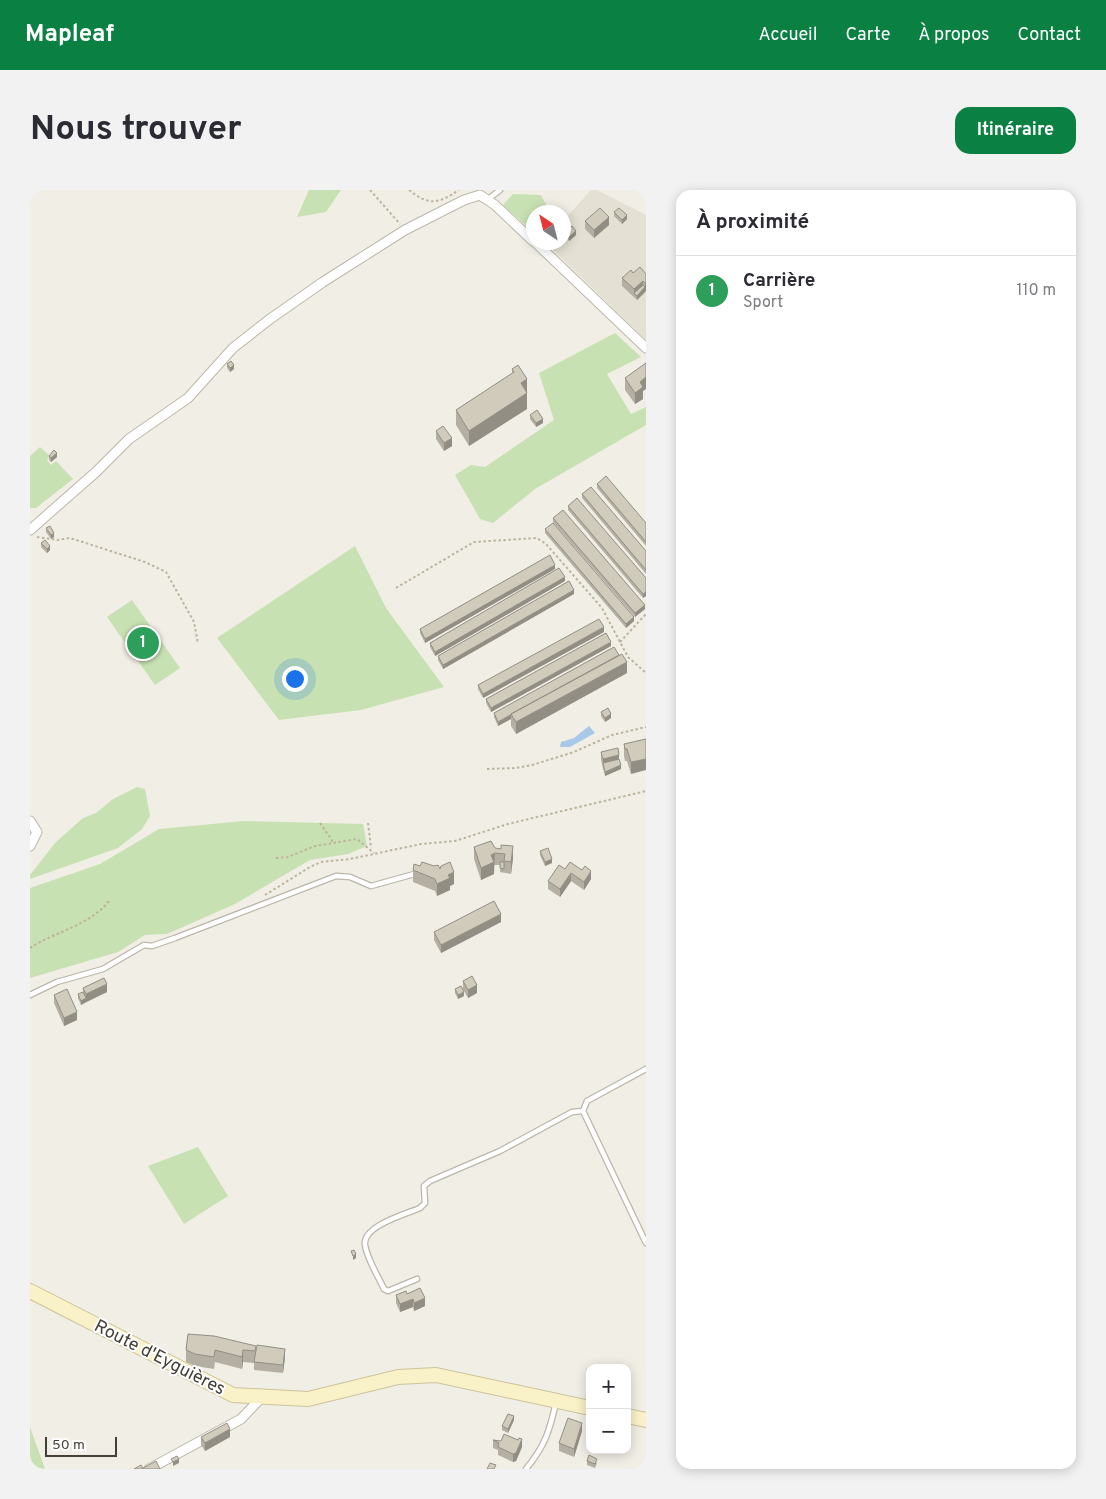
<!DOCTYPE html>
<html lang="fr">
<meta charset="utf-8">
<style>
body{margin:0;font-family:Overpass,sans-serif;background:#f2f2f3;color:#2b2b33}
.controls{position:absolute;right:15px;bottom:15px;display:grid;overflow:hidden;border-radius:10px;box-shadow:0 2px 12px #0003}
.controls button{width:45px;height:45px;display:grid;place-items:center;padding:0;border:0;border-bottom:1px solid #e1e1e2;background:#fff;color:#2b2b33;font:25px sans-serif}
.compass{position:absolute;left:496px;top:15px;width:45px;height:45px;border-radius:50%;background:#fff;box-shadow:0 2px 12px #0003;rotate:325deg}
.scale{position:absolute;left:15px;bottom:12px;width:72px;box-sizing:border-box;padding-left:5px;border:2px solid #433f36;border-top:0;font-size:14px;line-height:18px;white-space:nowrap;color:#433f36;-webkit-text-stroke:4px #fff;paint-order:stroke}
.you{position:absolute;left:264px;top:488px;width:18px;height:18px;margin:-12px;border:4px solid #fff;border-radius:50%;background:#1a73e8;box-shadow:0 0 0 8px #1a73e833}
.badge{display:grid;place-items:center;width:32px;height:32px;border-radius:50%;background:#0b8043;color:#fff;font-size:16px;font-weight:700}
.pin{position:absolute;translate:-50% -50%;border:2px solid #fff;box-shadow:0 1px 5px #0006}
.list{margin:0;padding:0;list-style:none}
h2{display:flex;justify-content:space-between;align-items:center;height:65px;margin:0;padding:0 20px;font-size:21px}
h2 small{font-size:16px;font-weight:400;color:#7c7c81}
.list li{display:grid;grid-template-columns:32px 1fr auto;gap:15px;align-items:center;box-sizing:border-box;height:70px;padding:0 20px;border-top:1px solid #e1e1e2}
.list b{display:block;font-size:19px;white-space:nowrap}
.list p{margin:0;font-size:16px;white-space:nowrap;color:#7c7c81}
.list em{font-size:16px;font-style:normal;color:#7c7c81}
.map{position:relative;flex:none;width:616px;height:1279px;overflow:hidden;border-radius:15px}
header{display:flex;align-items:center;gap:30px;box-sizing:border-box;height:70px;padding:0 25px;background:#0b8043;color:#fff}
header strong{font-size:24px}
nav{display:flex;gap:28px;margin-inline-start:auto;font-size:18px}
.intro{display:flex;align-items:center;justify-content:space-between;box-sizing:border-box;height:120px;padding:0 30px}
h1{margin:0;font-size:35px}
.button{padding:12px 22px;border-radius:15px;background:#0b8043;color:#fff;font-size:18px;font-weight:700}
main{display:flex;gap:30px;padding:0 30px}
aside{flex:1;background:#fff;border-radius:15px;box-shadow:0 2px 12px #0003}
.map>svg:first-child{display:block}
.residential{fill:#e4e1d4}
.green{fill:#c8e1b2}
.water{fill:#a8c8e8}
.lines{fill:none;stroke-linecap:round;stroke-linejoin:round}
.service-casing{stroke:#bbb7a9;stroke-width:7}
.minor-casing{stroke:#bbb7a9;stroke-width:11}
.secondary-casing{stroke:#ccc399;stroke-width:16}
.path{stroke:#bbb39c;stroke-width:2;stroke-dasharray:2.5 2.5;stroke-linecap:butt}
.service{stroke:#fff;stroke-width:4.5}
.minor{stroke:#fff;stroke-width:9}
.secondary{stroke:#f9f1c8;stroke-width:14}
.wall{fill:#b4afa2}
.shaded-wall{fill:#928e84}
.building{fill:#d1cbbc;stroke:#928e84}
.labels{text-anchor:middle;stroke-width:4;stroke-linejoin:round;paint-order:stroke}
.street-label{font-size:18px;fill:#433f36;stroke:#fff}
</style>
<header>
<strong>Mapleaf</strong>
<nav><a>Accueil</a><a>Carte</a><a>À propos</a><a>Contact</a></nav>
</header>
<div class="intro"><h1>Nous trouver</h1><a class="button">Itinéraire</a></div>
<main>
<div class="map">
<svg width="616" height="1279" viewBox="0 0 616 1279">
<rect width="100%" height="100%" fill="#f1eee6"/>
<path class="residential" d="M561,0H567L616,25V150L516,53L534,52V30Z"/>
<path class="green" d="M279,0H311L296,22L267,27Z
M483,4L511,5L520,22H503V42L473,15Z
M585,143L611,167L577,184L601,224L616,217V235L505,299L463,333L450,329L425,285L441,275L455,277L524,230L509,183Z
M10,257L20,266L17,270L21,275L26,271L43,289L6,318H0V266Z
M325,356L356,418L414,497L331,520L249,530L187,448Z
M102,410L150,478L125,495L77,427Z
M107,597L115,599L120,626L112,639L88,658L0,689V685L25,653L53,628L66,623L83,609Z
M214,631L333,634L337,656L318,664L280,670L205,714L137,744L115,745L88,762L0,788V698L70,674L129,639Z
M168,957L198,1006L154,1034L118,976Z
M0,1237L15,1279H0Z"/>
<path class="water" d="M559,536L565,543L540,557H530L531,552L544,548Z"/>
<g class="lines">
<g class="service-casing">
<path id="service" d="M457,10L470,0
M0,805L27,792L73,779L114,755L122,756L145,748L306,686L320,687L341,696L388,683
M616,879L557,911L553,921L616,1053
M387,1089L358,1101L354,1099C348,1086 337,1069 335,1055C332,1036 376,1024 390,1018L395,1013L394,996L400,991L470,961L542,922L553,921
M496,1279C515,1256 520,1240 526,1212"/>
</g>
<g class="minor-casing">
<path id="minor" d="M505,52L616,158
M0,340L66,282L99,249L158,208L203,158L240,129L293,92L375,40L434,10L450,5L465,15L503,51
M0,631L7,642L0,656
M119,1279L211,1229L231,1208"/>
</g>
<g class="secondary-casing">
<path id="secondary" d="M0,1101L203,1205L278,1209L368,1187L406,1185L560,1218
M597,1226L616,1230"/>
</g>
<path class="path" d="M340,0L370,34
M379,0C399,16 408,14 429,0
M7,347L27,350L40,348L115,372L136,382L164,432L168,454
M366,398L444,352L507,348L516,354L572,418L598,467L616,483
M590,452L616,424
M457,579L486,578L502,575L544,562L582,545L616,537
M290,633L303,652
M338,633L341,658
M246,668L258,667L285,656L327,649L344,663
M235,705L280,677L291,672L320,669L391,654L425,651L478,634L616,601
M0,758C26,741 59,736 79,711"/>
<use href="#service" class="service"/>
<use href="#minor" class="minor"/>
<use href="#secondary" class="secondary"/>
</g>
<path class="wall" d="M584,22L597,29L592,34L584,26Z
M555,31L579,35L564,48L555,39Z
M535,42L546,45L539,51L535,46Z
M603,83L616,84V101L607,110L592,96V88Z
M616,173V199L613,201V209L605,214L595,200V188Z
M197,174L204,179L200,182L197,178Z
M482,179L497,189V219L439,256L426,235V220L482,184Z
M500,225L513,233L506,237L500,229Z
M406,241L422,256L414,261L406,249Z
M19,266L27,267L21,272L19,270Z
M567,294L616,333V356L567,298Z
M552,304L616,361V384L552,308Z
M538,316L616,388V406L613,408L538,320Z
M523,328L615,419L605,427L523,332Z
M16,338L24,347L21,349L16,342Z
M515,339L604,431L596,438L515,343Z
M11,353L20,360L17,363L11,357Z
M525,379L395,453L390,443V439Z
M535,391L405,466L400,457V453Z
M544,404L413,479L408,470V466Z
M574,442L453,508L448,499V495Z
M581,456L461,522L456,513V509Z
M597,483L486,544L481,536V529L468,536L464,527V523Z
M571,522L581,528L575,532L571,526Z
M616,549L601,584L597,571H595L594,566V554Z
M571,562L589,569L591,579L575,586L571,570Z
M444,657L465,658L483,668L481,684L470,682V675H464V684L451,690L444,669Z
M510,661L522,673L515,676L510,665Z
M390,676L410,679L424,694L420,696V700L407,706L405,701L383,692V680Z
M535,679L561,689L554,700L541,691L530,707L518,699V691Z
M471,732L411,763L404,750V742Z
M433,791L447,803L438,808L433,799Z
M53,798L77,802L51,815L48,808V804L53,802Z
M425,799L434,806L428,809L425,803Z
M24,805L47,830L34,836L24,813Z
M377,1104L395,1116L384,1121L383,1117L370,1122L366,1113V1105Z
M158,1144L255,1167L253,1183L224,1180V1173L213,1172L212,1179L185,1172L184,1179L165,1176L156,1172V1160Z
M484,1230L478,1243L472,1240V1236Z
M552,1241L544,1267L529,1261V1253Z
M171,1247H200L175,1261L171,1255Z
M463,1250L492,1257L486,1271L483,1272L468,1265V1260L463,1258Z
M557,1271L567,1273L565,1278L557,1275Z"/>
<path class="shaded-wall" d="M597,25V29L592,34V30Z
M579,27V35L564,48V40Z
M546,41V45L539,51V47Z
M613,91V99L604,103V107V99Z
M615,93H616V101L607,110V106L615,97Z
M204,175V179L200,182V178Z
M616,187V199L613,201V209L605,214V203L610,192Z
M497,189V219L439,256V241L491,193Z
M513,229V233L506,237V233Z
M422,248V256L414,261V253Z
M27,263V267L21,272V268Z
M24,343V347L21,349V345Z
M20,356V360L17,363V359Z
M525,375V379L395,453V449Z
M535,387V391L405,466V462Z
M544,400V404L413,479V475Z
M616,402V406L613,408V404Z
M615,415V419L605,427V423Z
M604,427V431L596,438V434Z
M574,437V442L453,508V504Z
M581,452V456L461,522V518Z
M597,472V483L486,544V532Z
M581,524V528L575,532V528Z
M481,525V529L468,536V532Z
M589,565V573H573V569Z
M616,569V580L601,584V572Z
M591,575V579L575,586V582Z
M483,656V668L481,684V672Z
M465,663L464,684L451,690V678L461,665Z
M522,669V673L515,676V672Z
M561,681V689L554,700V692Z
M424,682V694L420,696V700L407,706V694L418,685Z
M541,683V691L530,707V699Z
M471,724V732L411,763V755Z
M77,794V802L56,812V804Z
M447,795V803L438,808V800Z
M434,802V806L428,809V805Z
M56,808V812L51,815V811Z
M47,822V830L34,836V828Z
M326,1064V1068L323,1070V1066Z
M395,1108V1116L384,1121V1113Z
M383,1109V1117L370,1122V1114Z
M255,1159V1167L253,1183V1175Z
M213,1160V1172L212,1179V1167Z
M484,1226V1230L478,1243V1239Z
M552,1233V1241L544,1267V1259Z
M200,1239V1247L175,1261V1253Z
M492,1249V1257L486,1271L483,1272V1264Z
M149,1269V1273L143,1276V1272Z"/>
<path class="building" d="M570,18L579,27L564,40L555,31Z
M589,18L597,25L592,30L584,22Z
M542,36L546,41L539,47L535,42Z
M610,77L616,84V93H615L613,91L604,99L592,88L601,80L603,83Z
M613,95L615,97L607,106L604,103Z
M201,171L204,175L200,178L197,174Z
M616,173V187L610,192L613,197L605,203L595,188Z
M488,175L497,189L491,193L497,203L439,241L426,220L484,182L482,179Z
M507,220L513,229L506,233L500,225Z
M413,236L422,248L414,253L406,241Z
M24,260L27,263L21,268L19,266Z
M576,286L616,333V352L567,294Z
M561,297L616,361V380L552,304Z
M547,308L616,388V402L613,404L538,316Z
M533,320L615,415L605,423L523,328Z
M523,333L604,427L596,434L515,339Z
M20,336L24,343L21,345L16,338Z
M15,350L20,356L17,359L11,353Z
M520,365L525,375L395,449L390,439Z
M529,378L535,387L405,462L400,453Z
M539,391L544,400L413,475L408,466Z
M569,429L574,437L453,504L448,495Z
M576,443L581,452L461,518L456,509Z
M584,457L589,465L481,524H482L468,532L464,523Z
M592,464L597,472L486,532L481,524Z
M578,518L581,524L575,528L571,522Z
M616,549V569L601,572L597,559H595L594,554Z
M588,558L589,565L573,569L571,562Z
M589,569L591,575L575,582L573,573Z
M461,651L465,658L471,659V655L483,656L481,672L474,671L475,664L465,663L461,665L464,672L451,678L444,657Z
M518,658L522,669L515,672L510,661Z
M392,672L404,676L408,675L410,679L411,676L420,672L424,682L418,685L420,688L407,694L405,689L383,680L384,674L390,676Z
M470,672H474V679L470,678Z
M540,672L552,680L555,676L561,681L554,692L541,683L530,699L518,691L529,675L535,679Z
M464,711L471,724L411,755L404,742Z
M442,786L447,795L438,800L433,791Z
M74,788L77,794L56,804L53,798Z
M431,796L434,802L428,805L425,799Z
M37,799L47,822L34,828L24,805Z
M53,802L56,808L51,811L48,804Z
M324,1060L326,1064L323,1066L321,1061Z
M390,1098L395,1108L384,1113L383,1109L370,1114L366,1105L376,1101L377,1104Z
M158,1144L184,1146L226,1156L225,1161L213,1160L212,1167L185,1160L184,1167L165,1164L156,1160Z
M227,1155L255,1159L253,1175L224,1172Z
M478,1224L484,1226L478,1239L472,1236Z
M538,1228L552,1233L544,1259L529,1253Z
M197,1233L200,1239L175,1253L171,1247Z
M474,1244L488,1250L489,1248L492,1249L486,1263L483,1264L468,1257L469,1253L463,1250L471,1251Z
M559,1265L567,1269L565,1274L557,1271Z
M147,1266L149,1269L143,1272L141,1269Z
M126,1271L130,1279H113V1278Z
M460,1273L466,1275L464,1279H457Z
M111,1275L113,1279H104Z"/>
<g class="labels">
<g class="street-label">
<text transform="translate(130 1167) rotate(27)" y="6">Route d'Eyguières</text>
</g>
</g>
</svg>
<div class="controls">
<button>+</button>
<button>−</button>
</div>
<svg class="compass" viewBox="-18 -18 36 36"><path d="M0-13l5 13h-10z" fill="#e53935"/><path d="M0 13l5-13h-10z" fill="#7c7c81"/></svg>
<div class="scale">50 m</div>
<div class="you"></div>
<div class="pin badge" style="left:113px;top:453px;background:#2e9e5b">1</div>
</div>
<aside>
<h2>À proximité<small></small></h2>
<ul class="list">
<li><span class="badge" style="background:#2e9e5b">1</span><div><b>Carrière</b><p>Sport</p></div><em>110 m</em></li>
</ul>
</aside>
</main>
